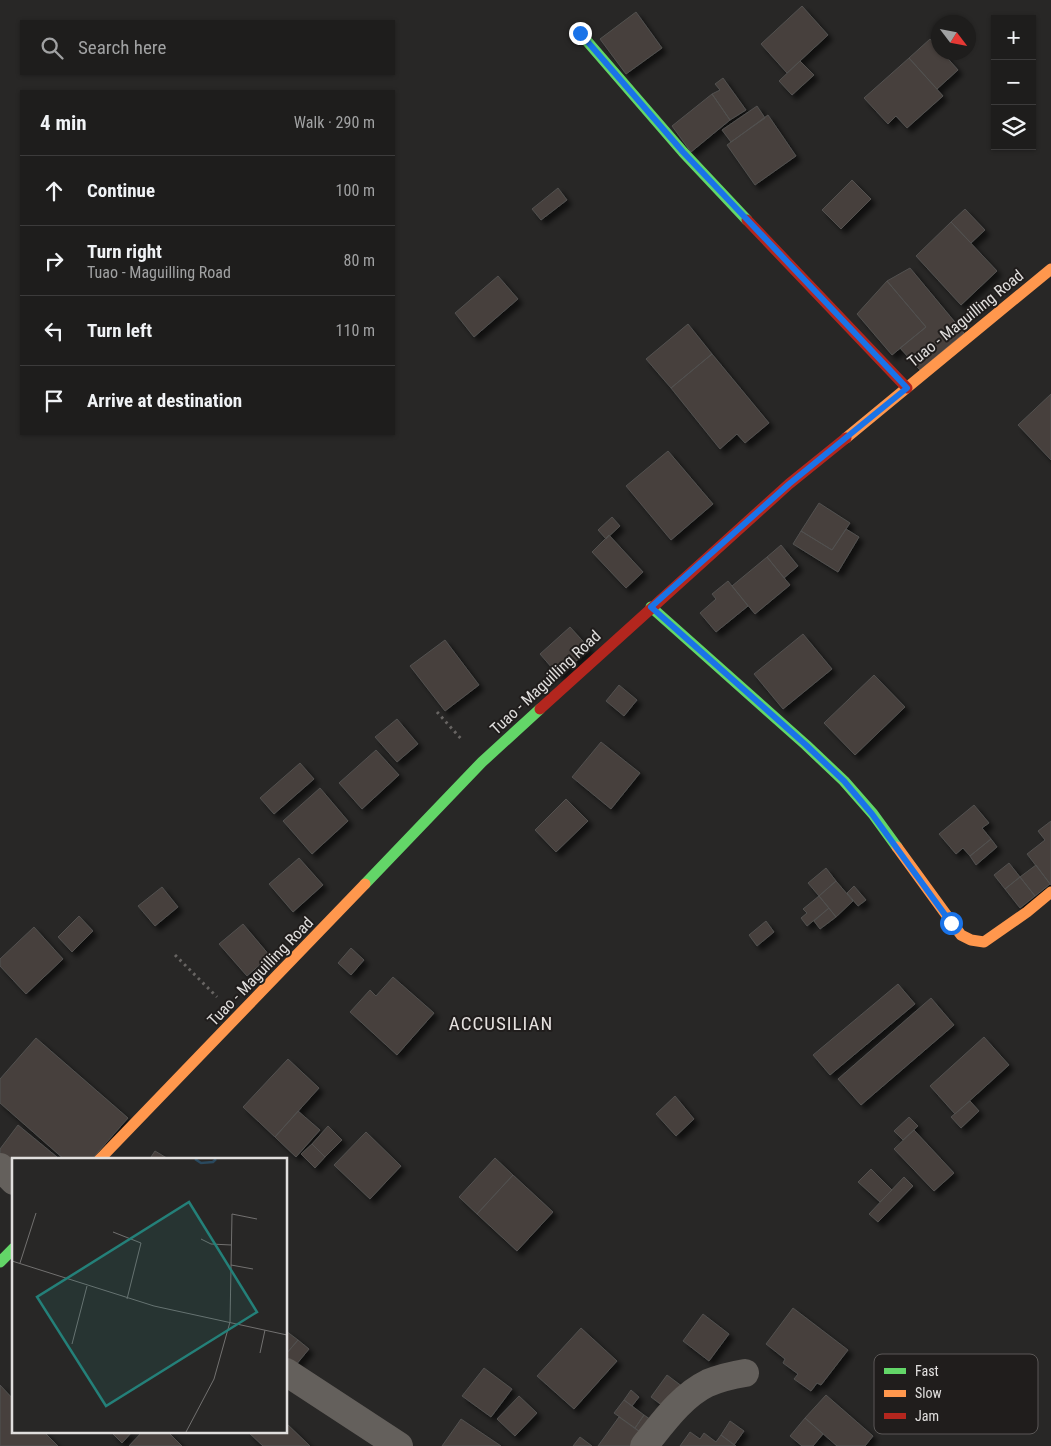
<!DOCTYPE html>
<meta charset="utf-8">
<style>
body{margin:0;font-family:"Roboto Condensed",sans-serif;background:#2b2a29;color:#f1f3f6}
.controls{position:absolute;right:15px;top:15px;display:grid;overflow:hidden;border-radius:0px;box-shadow:0 1px 4px #0004}
.controls button{width:45px;height:45px;display:grid;place-items:center;padding:0;border:0;border-bottom:1px solid #3c3b3b;background:#1e1d1c;color:#f1f3f6;font:25px sans-serif}
.compass{position:absolute;left:931px;top:15px;width:45px;height:45px;border-radius:50%;background:#1e1d1c;box-shadow:0 1px 4px #0004;rotate:122deg}
.stop{position:absolute;width:15px;height:15px;margin:-11px;border:4px solid #1a73e8;border-radius:50%;background:#fff}
.stop.end{background:#1a73e8;border-color:#fff;box-shadow:0 1px 5px #0008}
.list{margin:0;padding:0;list-style:none}
h2{display:flex;justify-content:space-between;align-items:center;height:65px;margin:0;padding:0 20px;font-size:21px}
h2 small{font-size:16px;font-weight:400;color:#a1a2a3}
.list li{display:grid;grid-template-columns:32px 1fr auto;gap:15px;align-items:center;box-sizing:border-box;height:70px;padding:0 20px;border-top:1px solid #3c3b3b}
.list b{display:block;font-size:19px;white-space:nowrap}
.list p{margin:0;font-size:16px;white-space:nowrap;color:#a1a2a3}
.list em{font-size:16px;font-style:normal;color:#a1a2a3}
.icon{flex:none;width:28px;height:28px;fill:none;stroke:currentColor;stroke-width:2;stroke-linecap:round;stroke-linejoin:round}
.map{position:relative;flex:none;width:1051px;height:1446px;overflow:hidden}
.search{position:absolute;background:#1e1d1c;box-shadow:0 1px 4px #0004;left:20px;top:20px;width:375px;height:55px;display:flex;align-items:center;gap:12px;box-sizing:border-box;padding:0 18px;border-radius:0px;color:#a1a2a3;font-size:19px}
.panel{position:absolute;background:#1e1d1c;box-shadow:0 1px 4px #0004;left:20px;top:90px;width:375px;height:345px;border-radius:0px}
.map>svg:first-child{display:block}
.building{fill:#47403c;stroke:#525150;filter:url(#shadow)}
.lines{fill:none;stroke-linecap:round;stroke-linejoin:round}
.path{stroke:#686563;stroke-width:3;stroke-dasharray:2.5 4;stroke-linecap:butt}
.street{stroke:#64605c;stroke-width:28}
.fast{stroke:#63d668;stroke-width:11}
.slow{stroke:#ff974d;stroke-width:11}
.jam{stroke:#b3261e;stroke-width:11}
.route{stroke:#1a73e8;stroke-width:6}
.labels{text-anchor:middle;stroke-width:4;stroke-linejoin:round;paint-order:stroke}
.street-label{font-size:16px;fill:#e1dfde;stroke:#201d1c}
.quarter-label{font-size:19px;letter-spacing:1px;fill:#e5e1df;stroke:#201d1c}
.inset-river{fill:none;stroke:#2a495e;stroke-width:2.5}
.inset-road{fill:none;stroke:#727170;stroke-width:1}
.view{fill:#248079;fill-opacity:0.15;stroke:#248079;stroke-width:2.5}
.inset-edge{fill:none;stroke:#e1dfde;stroke-width:2.5}
.key{fill:#201d1c;stroke:#5a5756;stroke-width:1}
.key-label{font-size:14px;fill:#e1dfde}
</style>
<div class="map">
<svg width="1051" height="1446" viewBox="0 0 1051 1446">
<defs>
<filter id="shadow"><feDropShadow dx="4.5" dy="4.5" stdDeviation="2.5" flood-color="#0009"/></filter>
</defs>
<rect width="100%" height="100%" fill="#282726"/>
<path class="building" d="M802,6L828,35L787,73L761,44Z
M636,12L662,48L626,74L600,39Z
M930,39L938,48V52H942L958,70L937,89L909,58Z
M909,58L943,96L907,128L896,116L888,124L864,98Z
M800,61L814,75L792,95L779,81Z
M723,78L746,110L730,120L712,94L720,90L715,84Z
M712,94L730,120L691,152L672,126Z
M757,106L765,118L731,142L722,130Z
M768,115L796,156L755,185L727,145Z
M852,180L871,199L841,229L822,210Z
M558,188L567,200L541,220L532,209Z
M965,209L985,230L971,243L951,222Z
M951,222L997,271L961,305L916,256Z
M910,268L964,333L920,370L900,348L926,327L887,281Z
M498,276L518,299L474,337L455,313Z
M887,281L926,327L892,355L857,314Z
M688,324L712,354L671,388L646,359Z
M712,354L769,423L745,443L737,434L720,449L671,388Z
M1051,394V460L1018,425Z
M668,451L713,504L671,540L626,486Z
M819,503L850,523L832,550L801,531Z
M612,517L620,526L606,539L598,530Z
M846,529L859,537L838,572L793,544L801,531L832,550Z
M609,535L643,572L626,588L592,552Z
M781,545L798,566L784,578L767,557Z
M767,557L790,585L755,614L732,586Z
M728,581L748,606L716,632L700,613L716,599L712,594Z
M570,627L590,649L559,676L540,654Z
M803,634L832,669L783,709L754,674Z
M445,640L479,685L445,711L410,666Z
M874,675L905,707L855,755L824,723Z
M619,685L637,700L624,716L606,701Z
M397,719L418,744L397,762L375,737Z
M601,742L640,773L611,809L572,777Z
M376,750L399,775L362,809L339,783Z
M300,763L314,779L274,814L260,798Z
M320,788L348,821L312,854L283,821Z
M566,799L588,821L556,852L535,830Z
M974,805L989,823L982,828L991,839L970,856L963,848L956,854L939,834Z
M1051,821V885L1027,854L1045,840L1038,831Z
M991,839L997,847L976,865L970,856Z
M299,858L323,885L293,912L269,884Z
M1009,863L1020,877L1005,889L994,875Z
M1036,865L1050,884L1035,896L1020,877Z
M826,868L836,881L819,896L808,883Z
M1020,877L1035,896L1020,908L1005,889Z
M836,881L853,901L836,917L819,896Z
M854,886L866,900L858,906L847,893Z
M162,887L178,907L155,926L138,906Z
M819,896L829,908L807,926L801,918L807,913L803,909Z
M829,908L836,917L820,929L814,921Z
M79,916L93,931L72,952L58,937Z
M766,921L774,932L757,946L749,935Z
M243,924L270,956L247,976L219,944Z
M34,927L63,959L26,994L0,966V959Z
M351,948L364,960L351,975L338,963Z
M393,977L434,1013L397,1055L350,1012L370,990L376,996Z
M898,984L915,1004L830,1075L813,1055Z
M931,998L954,1025L861,1105L838,1079Z
M984,1037L1009,1065L955,1114L930,1086Z
M36,1038L128,1118L91,1160H65L0,1103V1079Z
M288,1059L319,1088L275,1137L243,1107Z
M675,1096L694,1119L676,1136L656,1114Z
M970,1101L979,1111L961,1128L951,1117Z
M298,1111L320,1130L296,1157L275,1137Z
M909,1117L918,1126L903,1140L894,1131Z
M18,1125L57,1157L55,1160H14V1166L0,1155V1149Z
M328,1126L342,1140L325,1157L312,1144Z
M914,1130L954,1173L934,1191L894,1149Z
M366,1132L401,1166L370,1199L334,1165Z
M312,1144L325,1157L315,1168L301,1154Z
M155,1151L170,1160H149Z
M495,1158L513,1175L477,1214L459,1197Z
M871,1169L892,1190L880,1202L858,1182Z
M513,1175L553,1212L517,1251L477,1214Z
M904,1177L913,1186L878,1222L869,1214Z
M793,1308L848,1350L821,1385L817,1383L811,1391L794,1379L798,1374L783,1363L785,1359L766,1344Z
M703,1314L729,1334L709,1361L683,1341Z
M581,1328L617,1361L574,1409L537,1376Z
M286,1331L298,1340L286,1354Z
M298,1340L309,1349L295,1366L286,1360V1354Z
M484,1368L512,1389L491,1417L462,1396Z
M667,1375L687,1390L671,1412L651,1397Z
M0,1385L14,1400V1432H44L58,1446H0Z
M631,1390L639,1397L632,1406L624,1400Z
M826,1395L873,1436L865,1446H837L805,1418Z
M519,1396L537,1413L515,1436L497,1419Z
M624,1400L644,1415L635,1428L614,1413Z
M644,1415L654,1422L644,1435L635,1428Z
M619,1417L644,1435L637,1446H598Z
M805,1418L823,1434L813,1446H802L790,1436Z
M461,1419L501,1446H442Z
M730,1421L744,1431L734,1445L721,1435Z
M286,1423L310,1446H263L248,1432H286Z
M111,1432H132L122,1443Z
M142,1432H168L182,1446H129Z
M690,1432L700,1439L704,1433L716,1442L721,1435L736,1446H680Z
M580,1437L592,1446H573Z"/>
<g class="lines">
<path class="path" d="M437,712L463,741
M175,955L217,997"/>
<path class="street" d="M0,1167L14,1181
M286,1372L399,1446
M644,1446C662,1424 681,1396 708,1383C720,1378 733,1375 745,1373"/>
<path class="fast" d="M580,33L683,152L747,220
M651,607L806,745L844,781L873,814L897,847
M365,884L482,762L540,709
M0,1262L14,1248"/>
<path class="slow" d="M846,438L1051,269
M897,847L961,935L971,940L984,942L1027,912L1051,892
M99,1160L365,884"/>
<path class="jam" d="M747,220L907,388
M540,709L789,484L846,438"/>
</g>
<g class="lines">
<path class="route" d="M580,33L683,152L907,388L789,484L651,607L806,745L844,781L872,814L951,923"/>
</g>
<g class="labels">
<g class="street-label">
<text transform="translate(965 318) rotate(-39)" y="6">Tuao - Maguilling Road</text>
<text transform="translate(545 682) rotate(-43)" y="6">Tuao - Maguilling Road</text>
<text transform="translate(260 971) rotate(-46)" y="6">Tuao - Maguilling Road</text>
</g>
<g class="quarter-label">
<text x="501" y="1030">ACCUSILIAN</text>
</g>
</g>
<g transform="translate(12 1158)">
<rect width="275" height="275" fill="#282726"/>
<path class="inset-river" d="M183,1L189,5L201,4L204,1"/>
<path class="inset-road" d="M101,74L129,85L115,141M189,81L199,86L219,87M0,103L142,148L275,177M8,105L24,55M219,107L241,111M60,186L75,128M248,195L253,172M174,274L202,221L218,164L220,56L245,61"/>
<path class="view" d="M177,44L245,154L94,248L25,139Z"/>
<rect width="275" height="275" class="inset-edge"/>
</g>
<rect x="874" y="1354" width="164" height="80" rx="8" class="key"/>
<rect x="884" y="1368" width="22" height="6" fill="#63d668"/>
<rect x="884" y="1390" width="22" height="7" fill="#ff974d"/>
<rect x="884" y="1413" width="22" height="6" fill="#b3261e"/>
<g class="key-label">
<text x="915" y="1376">Fast</text>
<text x="915" y="1398">Slow</text>
<text x="915" y="1421">Jam</text>
</g>
</svg>
<div class="controls">
<button>+</button>
<button>−</button>
<button><svg class="icon" aria-label="layers" viewBox="0 0 24 24"><path d="M12 4l9 5-9 5-9-5zM3 14l9 5 9-5"/></svg></button>
</div>
<svg class="compass" viewBox="-18 -18 36 36"><path d="M0-13l5 13h-10z" fill="#e53935"/><path d="M0 13l5-13h-10z" fill="#a1a2a3"/></svg>
<div class="stop" style="left:951px;top:923px"></div>
<div class="stop end" style="left:580px;top:33px"></div>
<div class="search"><svg class="icon" aria-label="search" viewBox="0 0 24 24"><circle cx="10" cy="10" r="6"/><path d="M15 15l6 6"/></svg>Search here</div>
<section class="panel">
<h2>4 min<small>Walk · 290 m</small></h2>
<ul class="list">
<li><svg class="icon" aria-label="ahead" viewBox="0 0 24 24"><path d="M12 20V5M6 11l6-6 6 6"/></svg><div><b>Continue</b></div><em>100 m</em></li>
<li><svg class="icon" aria-label="right" viewBox="0 0 24 24"><path d="M7 20v-9h11M14 6l5 5-5 5"/></svg><div><b>Turn right</b><p>Tuao - Maguilling Road</p></div><em>80 m</em></li>
<li><svg class="icon" aria-label="left" viewBox="0 0 24 24"><path d="M17 20v-9H6M10 6l-5 5 5 5"/></svg><div><b>Turn left</b></div><em>110 m</em></li>
<li><svg class="icon" aria-label="arrive" viewBox="0 0 24 24"><path d="M6 21V4h12l-3 4 3 4H6"/></svg><div><b>Arrive at destination</b></div></li>
</ul>
</section>
</div>
